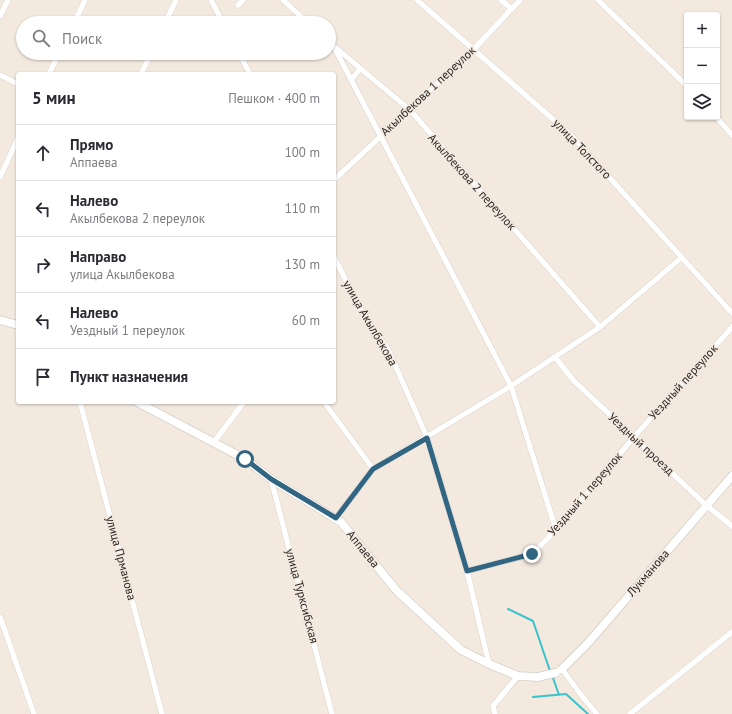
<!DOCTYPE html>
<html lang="ru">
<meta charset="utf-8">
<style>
body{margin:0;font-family:"PT Sans",sans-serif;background:#f7f7f7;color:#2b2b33}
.controls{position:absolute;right:12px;top:12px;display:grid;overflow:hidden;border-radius:4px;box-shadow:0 1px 3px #0004}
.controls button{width:36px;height:36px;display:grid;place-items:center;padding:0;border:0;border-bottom:1px solid #e1e1e2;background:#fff;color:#2b2b33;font:20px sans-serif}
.stop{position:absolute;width:12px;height:12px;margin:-9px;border:3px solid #326582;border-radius:50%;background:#fff}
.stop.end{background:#326582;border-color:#fff;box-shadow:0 1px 4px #0008}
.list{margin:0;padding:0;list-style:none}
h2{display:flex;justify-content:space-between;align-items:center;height:52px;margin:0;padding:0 16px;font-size:17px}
h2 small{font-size:13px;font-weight:400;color:#7c7c81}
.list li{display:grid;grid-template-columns:26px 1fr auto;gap:12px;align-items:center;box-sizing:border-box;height:56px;padding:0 16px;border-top:1px solid #e1e1e2}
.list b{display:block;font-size:15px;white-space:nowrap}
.list p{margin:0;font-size:13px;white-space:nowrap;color:#7c7c81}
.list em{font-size:13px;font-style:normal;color:#7c7c81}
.icon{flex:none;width:22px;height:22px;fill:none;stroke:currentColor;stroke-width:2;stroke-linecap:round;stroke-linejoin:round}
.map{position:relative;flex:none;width:732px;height:714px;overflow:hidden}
.search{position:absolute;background:#fff;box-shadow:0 1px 3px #0004;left:16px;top:16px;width:320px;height:44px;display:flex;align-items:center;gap:10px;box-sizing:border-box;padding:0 14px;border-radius:22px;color:#7c7c81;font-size:15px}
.panel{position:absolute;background:#fff;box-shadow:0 1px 3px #0004;left:16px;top:72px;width:320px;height:332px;border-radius:4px}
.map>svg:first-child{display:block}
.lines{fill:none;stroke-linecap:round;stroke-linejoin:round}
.stream{stroke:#38c2cc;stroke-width:2}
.street-casing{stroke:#c9bfb6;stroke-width:6}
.secondary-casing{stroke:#c9bfb6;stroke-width:9}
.street{stroke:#fff;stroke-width:5.5}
.secondary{stroke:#fff;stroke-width:8}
.route{stroke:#326582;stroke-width:5}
.labels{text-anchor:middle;stroke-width:3;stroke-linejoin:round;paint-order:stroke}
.street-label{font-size:12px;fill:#2c2825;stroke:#f3e9df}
</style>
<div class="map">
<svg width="732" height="714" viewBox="0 0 732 714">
<rect width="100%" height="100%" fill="#f3e9df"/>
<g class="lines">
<path class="stream" d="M508,609L533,621L550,671
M552,675L559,695
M533,697L566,694L588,714"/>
<g class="street-casing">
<path id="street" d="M211,0L223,23
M283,0L308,23
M417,0L571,135L732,313
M501,0L512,9
M598,0L687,86
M238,5L243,0
M0,16L8,0
M74,23L85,0
M165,23L176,0
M329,42L410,110L600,327
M334,47L511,386L556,530
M239,53L250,74
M49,74L59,53
M141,74L151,53
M0,75L18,84
M351,80L360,69
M716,117L732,135
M0,177L18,138
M334,180L473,50L520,0
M334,257L364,316L388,349L427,437L467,571L489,664
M555,357L574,381L706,505L732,526
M80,402L162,714
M324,402L373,469
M214,442L244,402
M271,479L332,714
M336,518L373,469L511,386L600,327L681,258
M467,571L532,554L556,530L634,437L732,327
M0,617L34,714
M555,673L562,669L581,695L597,714
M495,714L493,706L518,676
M630,714L732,632"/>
</g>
<g class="secondary-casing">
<path id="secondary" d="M0,320L18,325
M137,402L245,459L271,479L341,522L396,590L461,650L489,664L518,676L538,677L555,673
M562,669L588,643L732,476"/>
</g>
<use href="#street" class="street"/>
<use href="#secondary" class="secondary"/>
</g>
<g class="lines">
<path class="route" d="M245,459L271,479L336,518L373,469L427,438L467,571L532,554"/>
</g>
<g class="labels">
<g class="street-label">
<text transform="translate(428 91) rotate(-43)" y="4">Акылбекова 1 переулок</text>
<text transform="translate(582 149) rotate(46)" y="4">улица Толстого</text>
<text transform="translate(472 182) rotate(48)" y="4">Акылбекова 2 переулок</text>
<text transform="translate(370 323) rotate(60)" y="4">улица Акылбекова</text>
<text transform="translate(683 382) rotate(-48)" y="4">Уездный переулок</text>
<text transform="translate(641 444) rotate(43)" y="4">Уездный проезд</text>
<text transform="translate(585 494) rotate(-49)" y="4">Уездный 1 переулок</text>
<text transform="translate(363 549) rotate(51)" y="4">Аппаева</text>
<text transform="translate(121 558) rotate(75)" y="4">улица Прманова</text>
<text transform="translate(648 573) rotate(-49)" y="4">Лукманова</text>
<text transform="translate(302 596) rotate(75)" y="4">улица Турксибская</text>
</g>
</g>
</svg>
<div class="controls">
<button>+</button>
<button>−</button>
<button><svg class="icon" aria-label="layers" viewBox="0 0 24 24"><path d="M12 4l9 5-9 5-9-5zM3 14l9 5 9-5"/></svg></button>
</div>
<div class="stop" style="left:245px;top:459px"></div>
<div class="stop end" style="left:532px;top:554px"></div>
<div class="search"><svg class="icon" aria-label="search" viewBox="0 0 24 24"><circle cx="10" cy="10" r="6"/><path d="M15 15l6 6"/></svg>Поиск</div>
<section class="panel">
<h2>5 мин<small>Пешком · 400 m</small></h2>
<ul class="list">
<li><svg class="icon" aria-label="ahead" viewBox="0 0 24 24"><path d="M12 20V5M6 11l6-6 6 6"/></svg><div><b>Прямо</b><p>Аппаева</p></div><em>100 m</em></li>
<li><svg class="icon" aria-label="left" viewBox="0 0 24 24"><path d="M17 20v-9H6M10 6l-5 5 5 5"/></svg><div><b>Налево</b><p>Акылбекова 2 переулок</p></div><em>110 m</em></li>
<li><svg class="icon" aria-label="right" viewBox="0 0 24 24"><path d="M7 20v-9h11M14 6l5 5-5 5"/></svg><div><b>Направо</b><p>улица Акылбекова</p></div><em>130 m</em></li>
<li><svg class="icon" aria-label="left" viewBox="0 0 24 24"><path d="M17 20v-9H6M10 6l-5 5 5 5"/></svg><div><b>Налево</b><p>Уездный 1 переулок</p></div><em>60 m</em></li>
<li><svg class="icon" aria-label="arrive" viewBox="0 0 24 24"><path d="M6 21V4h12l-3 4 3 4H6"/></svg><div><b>Пункт назначения</b></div></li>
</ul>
</section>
</div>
